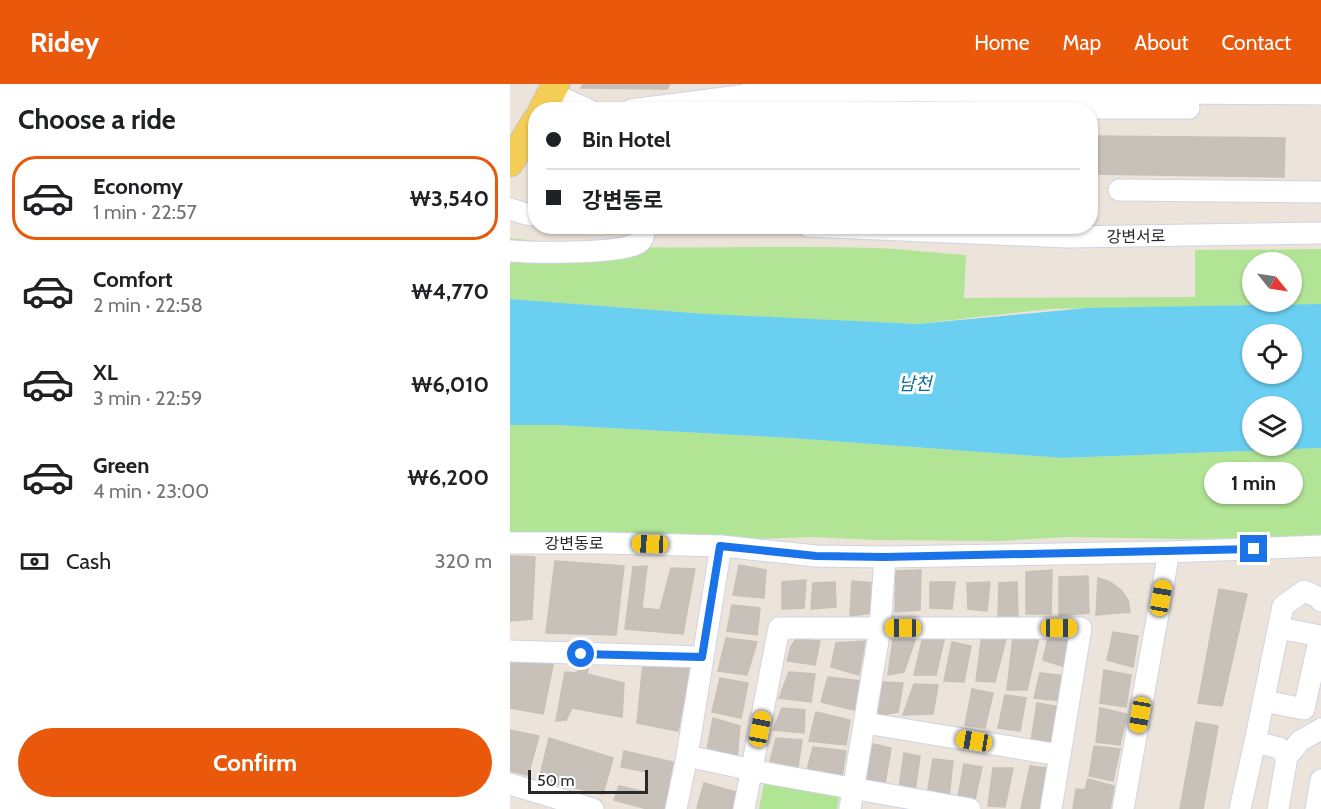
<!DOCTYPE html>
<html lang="en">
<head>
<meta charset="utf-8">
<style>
	body { margin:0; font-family:Cabin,"Noto Sans KR",sans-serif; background:#f6f6f6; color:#202124; height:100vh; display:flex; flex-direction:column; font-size:22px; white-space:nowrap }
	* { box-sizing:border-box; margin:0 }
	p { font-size:20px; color:#757577 }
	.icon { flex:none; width:33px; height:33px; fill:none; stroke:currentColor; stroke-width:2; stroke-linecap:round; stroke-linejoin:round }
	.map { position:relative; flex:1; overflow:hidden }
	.details { display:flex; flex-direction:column; background:#fff; width:510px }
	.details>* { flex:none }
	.guide { position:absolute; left:18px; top:18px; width:570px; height:132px; border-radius:24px; box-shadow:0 2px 4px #0004; display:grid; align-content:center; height:132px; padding:0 18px; background:#fff }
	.needle { width:39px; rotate:120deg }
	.buttons { position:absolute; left:732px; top:168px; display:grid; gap:12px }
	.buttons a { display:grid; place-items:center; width:60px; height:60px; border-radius:50%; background:#fff; box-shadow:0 2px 4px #0004; font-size:30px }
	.scale { position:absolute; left:18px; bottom:15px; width:120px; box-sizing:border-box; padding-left:6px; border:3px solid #292929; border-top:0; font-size:16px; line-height:21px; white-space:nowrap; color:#292929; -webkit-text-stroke:4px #fff; paint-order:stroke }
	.end { position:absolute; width:27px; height:27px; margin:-14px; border:8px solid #1a73e8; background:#fff; box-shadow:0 0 0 3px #fff }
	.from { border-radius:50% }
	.bubble { position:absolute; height:42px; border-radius:21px; background:#fff; box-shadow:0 2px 4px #0004; font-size:20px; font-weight:700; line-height:42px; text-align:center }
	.car { position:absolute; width:18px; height:36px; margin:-18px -9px; border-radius:8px; box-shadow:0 0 4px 2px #0007; background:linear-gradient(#f5c518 24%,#345 0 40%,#f5c518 0 76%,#345 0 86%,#f5c518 0) }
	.guide b { display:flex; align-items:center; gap:21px; height:57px; font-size:22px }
	.guide b+b { border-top:2px solid #e0e0e0 }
	.guide i { width:15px; height:15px; background:#202124 }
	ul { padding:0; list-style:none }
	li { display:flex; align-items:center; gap:18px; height:84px; margin:0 12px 9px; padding:0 6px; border:3px solid transparent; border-radius:24px }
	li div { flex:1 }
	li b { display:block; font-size:22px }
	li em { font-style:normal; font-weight:700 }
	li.selected { border-color:#ea580c }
	li>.icon { width:54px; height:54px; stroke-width:1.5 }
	h2 { padding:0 18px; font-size:27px; line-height:72px }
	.pay { display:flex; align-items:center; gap:15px; height:66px; padding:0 18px; font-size:22px }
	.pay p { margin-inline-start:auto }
	.cta { display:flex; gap:12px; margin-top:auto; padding:12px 18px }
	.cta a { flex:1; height:69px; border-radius:36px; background:#ea580c; color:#fff; font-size:24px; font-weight:700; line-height:69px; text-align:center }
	header { display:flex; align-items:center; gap:36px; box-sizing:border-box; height:84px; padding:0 30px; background:#ea580c; color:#fff }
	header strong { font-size:28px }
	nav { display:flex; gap:33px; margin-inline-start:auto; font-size:21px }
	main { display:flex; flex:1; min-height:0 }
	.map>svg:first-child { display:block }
	.green { fill:#b1e495; fill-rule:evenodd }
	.water { fill:#6acff1; fill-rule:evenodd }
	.building { fill:#c7c1ba; stroke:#c7c0b4; stroke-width:1.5 }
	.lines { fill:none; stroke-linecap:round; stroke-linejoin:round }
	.minor-casing { stroke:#d0d3e3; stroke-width:23 }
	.major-casing { stroke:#c7c7c7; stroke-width:29 }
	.minor { stroke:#fff; stroke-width:21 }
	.major { stroke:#f4cd57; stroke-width:27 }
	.route { stroke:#1a73e8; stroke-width:8 }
	.labels { text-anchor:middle; stroke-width:6; stroke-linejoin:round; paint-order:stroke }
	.street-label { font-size:16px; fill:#292929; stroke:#fff }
	.water-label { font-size:18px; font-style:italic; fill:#0a6c9c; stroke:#fff }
</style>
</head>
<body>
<header>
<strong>Ridey</strong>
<nav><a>Home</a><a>Map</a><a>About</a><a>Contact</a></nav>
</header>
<main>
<section class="details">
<h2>Choose a ride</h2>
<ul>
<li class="selected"><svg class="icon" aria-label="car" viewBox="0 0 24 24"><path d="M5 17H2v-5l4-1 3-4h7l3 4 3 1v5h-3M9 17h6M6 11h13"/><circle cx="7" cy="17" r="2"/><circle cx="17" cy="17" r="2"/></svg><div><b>Economy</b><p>1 min · 22:57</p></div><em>₩3,540</em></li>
<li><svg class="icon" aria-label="car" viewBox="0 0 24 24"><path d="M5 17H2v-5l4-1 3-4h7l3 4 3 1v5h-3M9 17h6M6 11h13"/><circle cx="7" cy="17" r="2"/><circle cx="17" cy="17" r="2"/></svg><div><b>Comfort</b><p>2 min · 22:58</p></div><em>₩4,770</em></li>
<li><svg class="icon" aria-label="car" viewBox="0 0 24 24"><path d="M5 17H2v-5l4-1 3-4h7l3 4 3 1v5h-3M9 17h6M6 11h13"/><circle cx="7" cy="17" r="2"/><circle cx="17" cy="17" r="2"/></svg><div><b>XL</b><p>3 min · 22:59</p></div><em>₩6,010</em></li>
<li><svg class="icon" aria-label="car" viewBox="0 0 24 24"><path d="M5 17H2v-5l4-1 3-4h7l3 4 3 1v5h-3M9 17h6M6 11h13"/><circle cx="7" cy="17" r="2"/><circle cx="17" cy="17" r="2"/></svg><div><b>Green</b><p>4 min · 23:00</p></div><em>₩6,200</em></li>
</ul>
<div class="pay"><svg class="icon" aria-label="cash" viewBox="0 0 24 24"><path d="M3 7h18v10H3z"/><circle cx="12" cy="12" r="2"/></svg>Cash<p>320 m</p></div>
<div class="cta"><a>Confirm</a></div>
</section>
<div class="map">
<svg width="811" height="725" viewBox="0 0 811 725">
	<rect width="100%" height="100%" fill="#ece4da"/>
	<g class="green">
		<path d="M0 154C121 170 243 160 365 164 395 165 426 169 456 171L454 214 685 213V166L811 165V220L540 225 407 240 209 231 0 215ZM742 178H782V218H742Z"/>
		<polygon points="0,341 45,341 281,354 552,374 811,364 811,453 671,455 556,453 490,457 367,456 302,453 215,456 0,451"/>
		<polygon points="256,689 330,708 327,725 249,725"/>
	</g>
	<path class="water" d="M0 215 197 230 407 240 577 224 811 220V364L552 374 281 354 45 341H0ZM742 250H782V290H742ZM742 322H782V362H742Z"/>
	<g class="building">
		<polygon points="73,0 160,0 157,5 71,4"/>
		<polygon points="406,13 438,14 439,26 405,26"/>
		<polygon points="452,14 486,15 486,26 451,26"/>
		<polygon points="498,14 547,19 546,26 499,26"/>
		<polygon points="256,22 305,26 256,26"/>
		<polygon points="580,52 775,54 774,93 580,90"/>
		<polygon points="0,472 25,473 22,535 0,537"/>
		<polygon points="45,477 114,482 106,551 36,549"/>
		<polygon points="229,481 256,486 254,514 223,511"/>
		<polygon points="137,482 132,524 150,526 161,484 185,485 173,550 115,545 123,483"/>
		<polygon points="411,486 410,526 385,528 386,487"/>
		<polygon points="542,486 541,530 516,530 516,488"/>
		<polygon points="578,492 579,529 549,532 549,493"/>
		<polygon points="588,494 600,498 611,506 618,516 620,528 586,531"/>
		<polygon points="296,496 294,524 272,525 272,498"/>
		<polygon points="342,497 364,499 363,529 340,532"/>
		<polygon points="325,498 326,523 301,525 303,499"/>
		<polygon points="420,498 445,498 442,525 420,524"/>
		<polygon points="480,498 477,527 458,525 457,499"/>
		<polygon points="507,498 508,533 488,534 489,499"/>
		<polygon points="709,505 737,510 712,622 688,619"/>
		<polygon points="222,521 250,524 247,551 217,547"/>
		<polygon points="603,548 628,552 623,583 597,576"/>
		<polygon points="384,549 406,553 394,588 378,591"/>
		<polygon points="414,549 435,552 426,591 404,591"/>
		<polygon points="472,550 497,551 485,598 466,597"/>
		<polygon points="503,552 529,554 517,606 497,606"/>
		<polygon points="216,554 247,558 237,591 208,587"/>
		<polygon points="538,554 561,557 555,583 533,576"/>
		<polygon points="286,555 310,557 305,581 277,577 281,562"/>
		<polygon points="355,557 349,591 321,583 326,559"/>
		<polygon points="442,558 461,562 454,598 434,597"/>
		<polygon points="0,576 44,577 33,630 0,624"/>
		<polygon points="133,579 180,585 168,647 127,639"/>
		<polygon points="79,580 77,590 114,599 112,633 62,624 56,636 46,637 55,588 67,589 70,581"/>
		<polygon points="594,586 621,591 616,623 590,619"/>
		<polygon points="279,588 305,590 301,618 269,614"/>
		<polygon points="530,589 556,592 553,617 524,614"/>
		<polygon points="318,593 351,597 344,626 311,618"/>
		<polygon points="210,594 238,599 231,634 202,628"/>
		<polygon points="372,598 393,599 388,628 365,632"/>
		<polygon points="404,600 428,601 423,630 393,631"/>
		<polygon points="462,605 483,609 475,644 455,641"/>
		<polygon points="495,611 516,614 510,647 488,644"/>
		<polygon points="527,619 551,623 547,661 521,657"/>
		<polygon points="272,624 295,626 294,649 263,646"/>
		<polygon points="590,624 617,630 610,661 586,658"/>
		<polygon points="306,628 340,636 336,661 299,657"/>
		<polygon points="203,634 230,642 227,674 197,666"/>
		<polygon points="686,638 708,642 693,725 670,725"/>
		<polygon points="0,646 29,652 18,691 0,687"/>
		<polygon points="39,654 103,674 93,710 29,696"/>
		<polygon points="266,654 292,656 288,683 260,677"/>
		<polygon points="363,660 381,664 375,700 355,699"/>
		<polygon points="584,662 610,665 603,697 579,692"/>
		<polygon points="303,663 336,667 332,692 296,690"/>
		<polygon points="114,667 163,678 154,725 137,725 104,716 109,702 135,708 138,688 111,683"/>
		<polygon points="394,669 410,672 405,707 389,704"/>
		<polygon points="423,675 443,677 439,713 417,711"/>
		<polygon points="454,680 472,683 465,716 448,713"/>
		<polygon points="520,682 537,684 533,725 511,725"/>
		<polygon points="483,684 503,684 495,723 478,722"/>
		<polygon points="578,695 604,702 600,725 563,725 566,705 575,706"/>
		<polygon points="194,699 229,709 225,725 187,724"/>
	</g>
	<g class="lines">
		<g class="minor-casing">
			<g id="minor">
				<polyline points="243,0 260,8 408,7 811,10"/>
				<polyline points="41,9 79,26"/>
				<polyline points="573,24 679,24"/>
				<polyline points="121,26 260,8"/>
				<polyline points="609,106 811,108"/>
				<polyline points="0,125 16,130 26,131"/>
				<polyline points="297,142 557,153 811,149"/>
				<path d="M0 167C23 169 111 170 128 159 134 156 134 149 135 142"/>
				<polyline points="0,459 92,459 211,462 306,472 375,473 659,468 811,462"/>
				<polyline points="0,567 192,573"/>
				<polyline points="754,617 794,625 810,552 769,544"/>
				<polyline points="355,639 550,671"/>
				<polyline points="177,672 256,689 460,725"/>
				<polyline points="777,673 769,664 745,658 773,522 794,507 810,514 811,517"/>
				<polyline points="0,700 83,725"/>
				<polyline points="166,725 177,672 211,462"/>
				<polyline points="234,725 269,544 571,544 541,725"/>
				<polyline points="340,725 370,544 375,473"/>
				<polyline points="613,725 659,468"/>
				<polyline points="730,725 745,658"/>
				<polyline points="768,725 777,673 790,657 811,645"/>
				<polyline points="806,725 811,696"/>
			</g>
		</g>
		<g class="major-casing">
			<g id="major">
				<polyline points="32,26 46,0"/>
				<polyline points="0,79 26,36"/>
			</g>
		</g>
		<use href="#minor" class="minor"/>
		<use href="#major" class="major"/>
	</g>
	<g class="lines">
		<polyline class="route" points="71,570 192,573 210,462 306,472 375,473 744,465"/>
	</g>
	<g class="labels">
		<g class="street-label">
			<text transform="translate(626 152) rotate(-1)" y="6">강변서로</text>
			<text x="64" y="465">강변동로</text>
		</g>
		<g class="water-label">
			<text x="405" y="306">남천</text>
		</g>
	</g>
</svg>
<div class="buttons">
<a><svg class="needle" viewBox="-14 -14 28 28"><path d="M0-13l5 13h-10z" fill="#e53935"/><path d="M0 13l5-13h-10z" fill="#757577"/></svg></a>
<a><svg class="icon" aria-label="locate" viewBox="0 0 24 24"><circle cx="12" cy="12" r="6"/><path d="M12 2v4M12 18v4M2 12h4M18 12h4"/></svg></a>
<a><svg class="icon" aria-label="layers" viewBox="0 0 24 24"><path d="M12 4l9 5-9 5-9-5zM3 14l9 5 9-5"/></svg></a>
</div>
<div class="scale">50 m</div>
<i class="end from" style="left:71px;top:570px"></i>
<i class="end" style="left:744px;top:465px"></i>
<div class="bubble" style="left:694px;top:378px;width:99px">1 min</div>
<i class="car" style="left:140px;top:460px;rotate:272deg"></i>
<i class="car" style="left:651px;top:514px;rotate:10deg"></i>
<i class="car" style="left:393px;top:544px;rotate:270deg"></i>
<i class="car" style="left:549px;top:544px;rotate:90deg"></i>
<i class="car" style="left:630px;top:631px;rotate:190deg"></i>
<i class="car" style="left:250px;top:645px;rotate:11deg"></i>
<i class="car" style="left:464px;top:657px;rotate:279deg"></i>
<div class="guide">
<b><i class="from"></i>Bin Hotel</b>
<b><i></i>강변동로</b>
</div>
</div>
</main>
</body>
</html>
